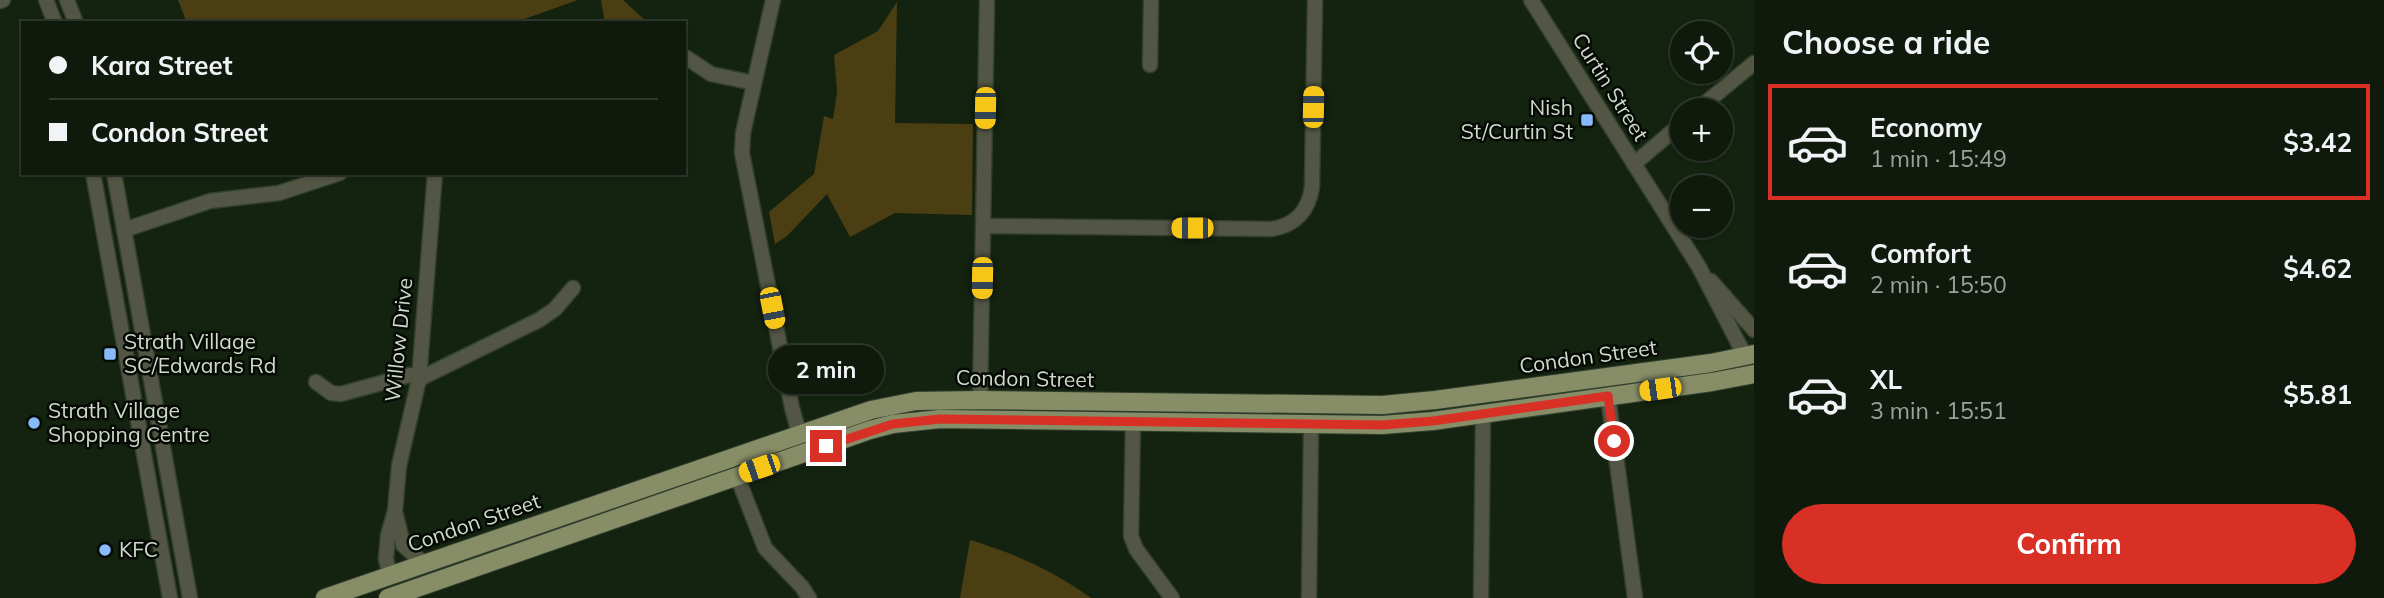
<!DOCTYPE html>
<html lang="en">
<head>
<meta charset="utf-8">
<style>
	body { margin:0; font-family:Mulish,sans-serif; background:#1d271a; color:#f1f3f6; height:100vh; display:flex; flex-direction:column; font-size:26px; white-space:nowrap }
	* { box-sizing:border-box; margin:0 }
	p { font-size:23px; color:#9ba19d }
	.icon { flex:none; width:38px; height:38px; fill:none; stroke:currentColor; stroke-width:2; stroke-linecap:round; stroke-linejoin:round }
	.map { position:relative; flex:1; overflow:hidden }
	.side { display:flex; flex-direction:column; background:#0f1a0c; width:630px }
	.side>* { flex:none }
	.hud { position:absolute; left:21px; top:21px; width:665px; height:154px; border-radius:0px; box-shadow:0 2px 5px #0004,0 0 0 2px #2f382d; display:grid; align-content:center; height:154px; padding:0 28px; background:#0f1a0c }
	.tools { position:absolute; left:1670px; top:21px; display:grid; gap:14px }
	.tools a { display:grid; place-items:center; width:63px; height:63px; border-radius:50%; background:#0f1a0c; box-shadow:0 2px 5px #0004,0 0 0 2px #2f382d; font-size:35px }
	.end { position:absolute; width:32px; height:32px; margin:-16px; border:9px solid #d93025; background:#fff; box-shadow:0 0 0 4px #fff }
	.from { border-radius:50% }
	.bubble { position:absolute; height:49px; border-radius:24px; background:#0f1a0c; box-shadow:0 2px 5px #0004,0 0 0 2px #2f382d; font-size:23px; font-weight:700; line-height:49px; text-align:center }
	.car { position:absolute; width:21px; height:42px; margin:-21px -10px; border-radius:9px; box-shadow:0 0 5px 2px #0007; background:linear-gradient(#f5c518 24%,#345 0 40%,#f5c518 0 76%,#345 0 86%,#f5c518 0) }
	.hud b { display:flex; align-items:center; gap:24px; height:66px; font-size:26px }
	.hud b+b { border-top:2px solid #2f382d }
	.hud i { width:18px; height:18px; background:#f1f3f6 }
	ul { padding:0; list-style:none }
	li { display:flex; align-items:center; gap:21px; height:116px; margin:0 14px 10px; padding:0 14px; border:4px solid transparent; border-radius:0px }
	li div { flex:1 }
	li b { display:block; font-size:26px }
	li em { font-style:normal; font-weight:700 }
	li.current { border-color:#d93025 }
	li>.icon { width:63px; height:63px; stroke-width:1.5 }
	h2 { padding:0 28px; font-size:32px; line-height:84px }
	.action { display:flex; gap:14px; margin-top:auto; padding:14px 28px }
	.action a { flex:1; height:80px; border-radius:42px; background:#d93025; color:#fff; font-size:28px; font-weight:700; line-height:80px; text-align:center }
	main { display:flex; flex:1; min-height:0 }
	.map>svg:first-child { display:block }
	.green { fill:#4b3e13 }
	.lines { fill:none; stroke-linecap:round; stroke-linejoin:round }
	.minor-casing { stroke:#32402e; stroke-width:17 }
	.major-casing { stroke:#32402e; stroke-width:20 }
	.minor { stroke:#535644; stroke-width:14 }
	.major { stroke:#878e67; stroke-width:18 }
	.route { stroke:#d93025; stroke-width:9 }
	.poi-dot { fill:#87bbfb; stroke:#050a04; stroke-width:2.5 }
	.labels { text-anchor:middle; stroke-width:5; stroke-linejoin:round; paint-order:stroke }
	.street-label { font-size:21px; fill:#cfd9cc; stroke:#050a04 }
	.poi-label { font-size:21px; fill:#cfd9cc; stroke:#050a04; text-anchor:start }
</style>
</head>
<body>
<main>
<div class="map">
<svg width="1754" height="598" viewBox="0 0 1754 598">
	<rect width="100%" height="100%" fill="#142310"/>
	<g class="green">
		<polygon points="178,0 578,0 513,23 187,23"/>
		<polygon points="601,0 623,0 648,23 605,23"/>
		<polygon points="897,2 895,123 973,124 972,215 895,213 850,237 827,194 787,236 775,244 769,212 814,174 824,116 833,119 837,92 834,55 878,31"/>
		<path d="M970 540C1014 553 1054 571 1091 598H960Z"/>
	</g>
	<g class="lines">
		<g class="minor-casing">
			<g id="minor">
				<polyline points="46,0 55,23"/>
				<polyline points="67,0 76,23"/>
				<polyline points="773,0 743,133 742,153 792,408 799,433"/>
				<polyline points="1531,0 1699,267 1745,356"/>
				<polyline points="0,1 3,0"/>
				<polyline points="687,58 711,74 754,83"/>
				<polyline points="1150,65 1151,0"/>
				<polyline points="1697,110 1754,63"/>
				<polyline points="1634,164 1682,123"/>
				<polyline points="93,173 170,598"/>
				<polyline points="114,173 190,598"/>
				<path d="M983 226 1271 229C1295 226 1309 210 1312 187L1315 0"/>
				<polyline points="124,230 210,201 279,193 340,173"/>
				<polyline points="1711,281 1754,330"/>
				<polyline points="419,379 539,320 555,309 573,288"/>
				<polyline points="316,382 331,393 341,394 410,375 419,375"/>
				<polyline points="1608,396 1635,598"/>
				<polyline points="980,400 987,0"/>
				<polyline points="1133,421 1131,536 1136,549 1172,598"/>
				<polyline points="737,476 765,548 802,587 809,598"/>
				<polyline points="396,515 403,545 424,564"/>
				<polyline points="393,575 389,571 386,559 388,535 395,511 399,466 419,379 435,173"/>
				<polyline points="1309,598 1311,425"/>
				<polyline points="1481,598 1483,414"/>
			</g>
		</g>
		<g class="major-casing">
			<g id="major">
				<polyline points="325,598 871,410 916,401 980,400 1382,405 1435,400 1711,363 1754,354"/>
				<polyline points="388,598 870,430 893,424 940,419 1382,425 1433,421 1712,382 1754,374"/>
			</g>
		</g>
		<use href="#minor" class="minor"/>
		<use href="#major" class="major"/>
	</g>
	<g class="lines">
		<polyline class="route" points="826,446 893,424 940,419 1382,425 1433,421 1608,396 1614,441"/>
	</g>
	<g class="poi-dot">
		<rect x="1580" y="113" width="14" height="14" rx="3.5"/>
		<rect x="103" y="347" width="14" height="14" rx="3.5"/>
		<circle cx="34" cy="423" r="7"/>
		<circle cx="105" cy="550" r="7"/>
	</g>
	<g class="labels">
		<g class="street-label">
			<text transform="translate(1610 87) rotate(58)" y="7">Curtin Street</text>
			<text transform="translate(399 340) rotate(-84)" y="7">Willow Drive</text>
			<text transform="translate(1588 357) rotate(-8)" y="7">Condon Street</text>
			<text transform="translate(1025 379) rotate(1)" y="7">Condon Street</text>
			<text transform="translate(474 523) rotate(-19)" y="7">Condon Street</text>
		</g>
		<g class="poi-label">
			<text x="1573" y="115" text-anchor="end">Nish<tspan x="1573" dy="24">St/Curtin St</tspan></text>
			<text x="124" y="349">Strath Village<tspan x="124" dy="24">SC/Edwards Rd</tspan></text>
			<text x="48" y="418">Strath Village<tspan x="48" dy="24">Shopping Centre</tspan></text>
			<text x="119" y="557">KFC</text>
		</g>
	</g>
</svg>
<div class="tools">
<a><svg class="icon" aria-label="locate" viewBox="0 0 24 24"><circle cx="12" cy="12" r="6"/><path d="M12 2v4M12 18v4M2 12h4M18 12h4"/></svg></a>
<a>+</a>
<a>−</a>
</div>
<i class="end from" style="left:1614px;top:441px"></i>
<i class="end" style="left:826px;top:446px"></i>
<div class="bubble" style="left:768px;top:345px;width:116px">2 min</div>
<i class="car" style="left:1313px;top:107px;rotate:1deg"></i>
<i class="car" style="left:985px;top:108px;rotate:181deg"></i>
<i class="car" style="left:1192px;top:228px;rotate:270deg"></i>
<i class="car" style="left:982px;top:278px;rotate:181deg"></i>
<i class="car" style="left:772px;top:308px;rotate:169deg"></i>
<i class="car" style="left:1660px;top:389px;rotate:262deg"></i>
<i class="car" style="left:759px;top:468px;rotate:251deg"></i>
<div class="hud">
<b><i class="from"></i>Kara Street</b>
<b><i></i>Condon Street</b>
</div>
</div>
<section class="side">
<h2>Choose a ride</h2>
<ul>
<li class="current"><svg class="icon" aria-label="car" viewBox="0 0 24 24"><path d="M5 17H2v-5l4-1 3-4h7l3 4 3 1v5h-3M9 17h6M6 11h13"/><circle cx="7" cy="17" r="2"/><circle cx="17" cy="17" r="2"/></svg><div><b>Economy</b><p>1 min · 15:49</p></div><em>$3.42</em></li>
<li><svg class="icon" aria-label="car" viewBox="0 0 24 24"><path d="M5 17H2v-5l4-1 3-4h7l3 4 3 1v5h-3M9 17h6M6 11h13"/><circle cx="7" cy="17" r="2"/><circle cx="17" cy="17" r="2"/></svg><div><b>Comfort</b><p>2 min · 15:50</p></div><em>$4.62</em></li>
<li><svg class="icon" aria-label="car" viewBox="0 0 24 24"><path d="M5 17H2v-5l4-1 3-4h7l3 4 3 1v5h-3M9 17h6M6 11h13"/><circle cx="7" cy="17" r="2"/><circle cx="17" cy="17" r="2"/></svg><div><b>XL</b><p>3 min · 15:51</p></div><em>$5.81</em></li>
</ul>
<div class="action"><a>Confirm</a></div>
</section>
</main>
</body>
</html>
